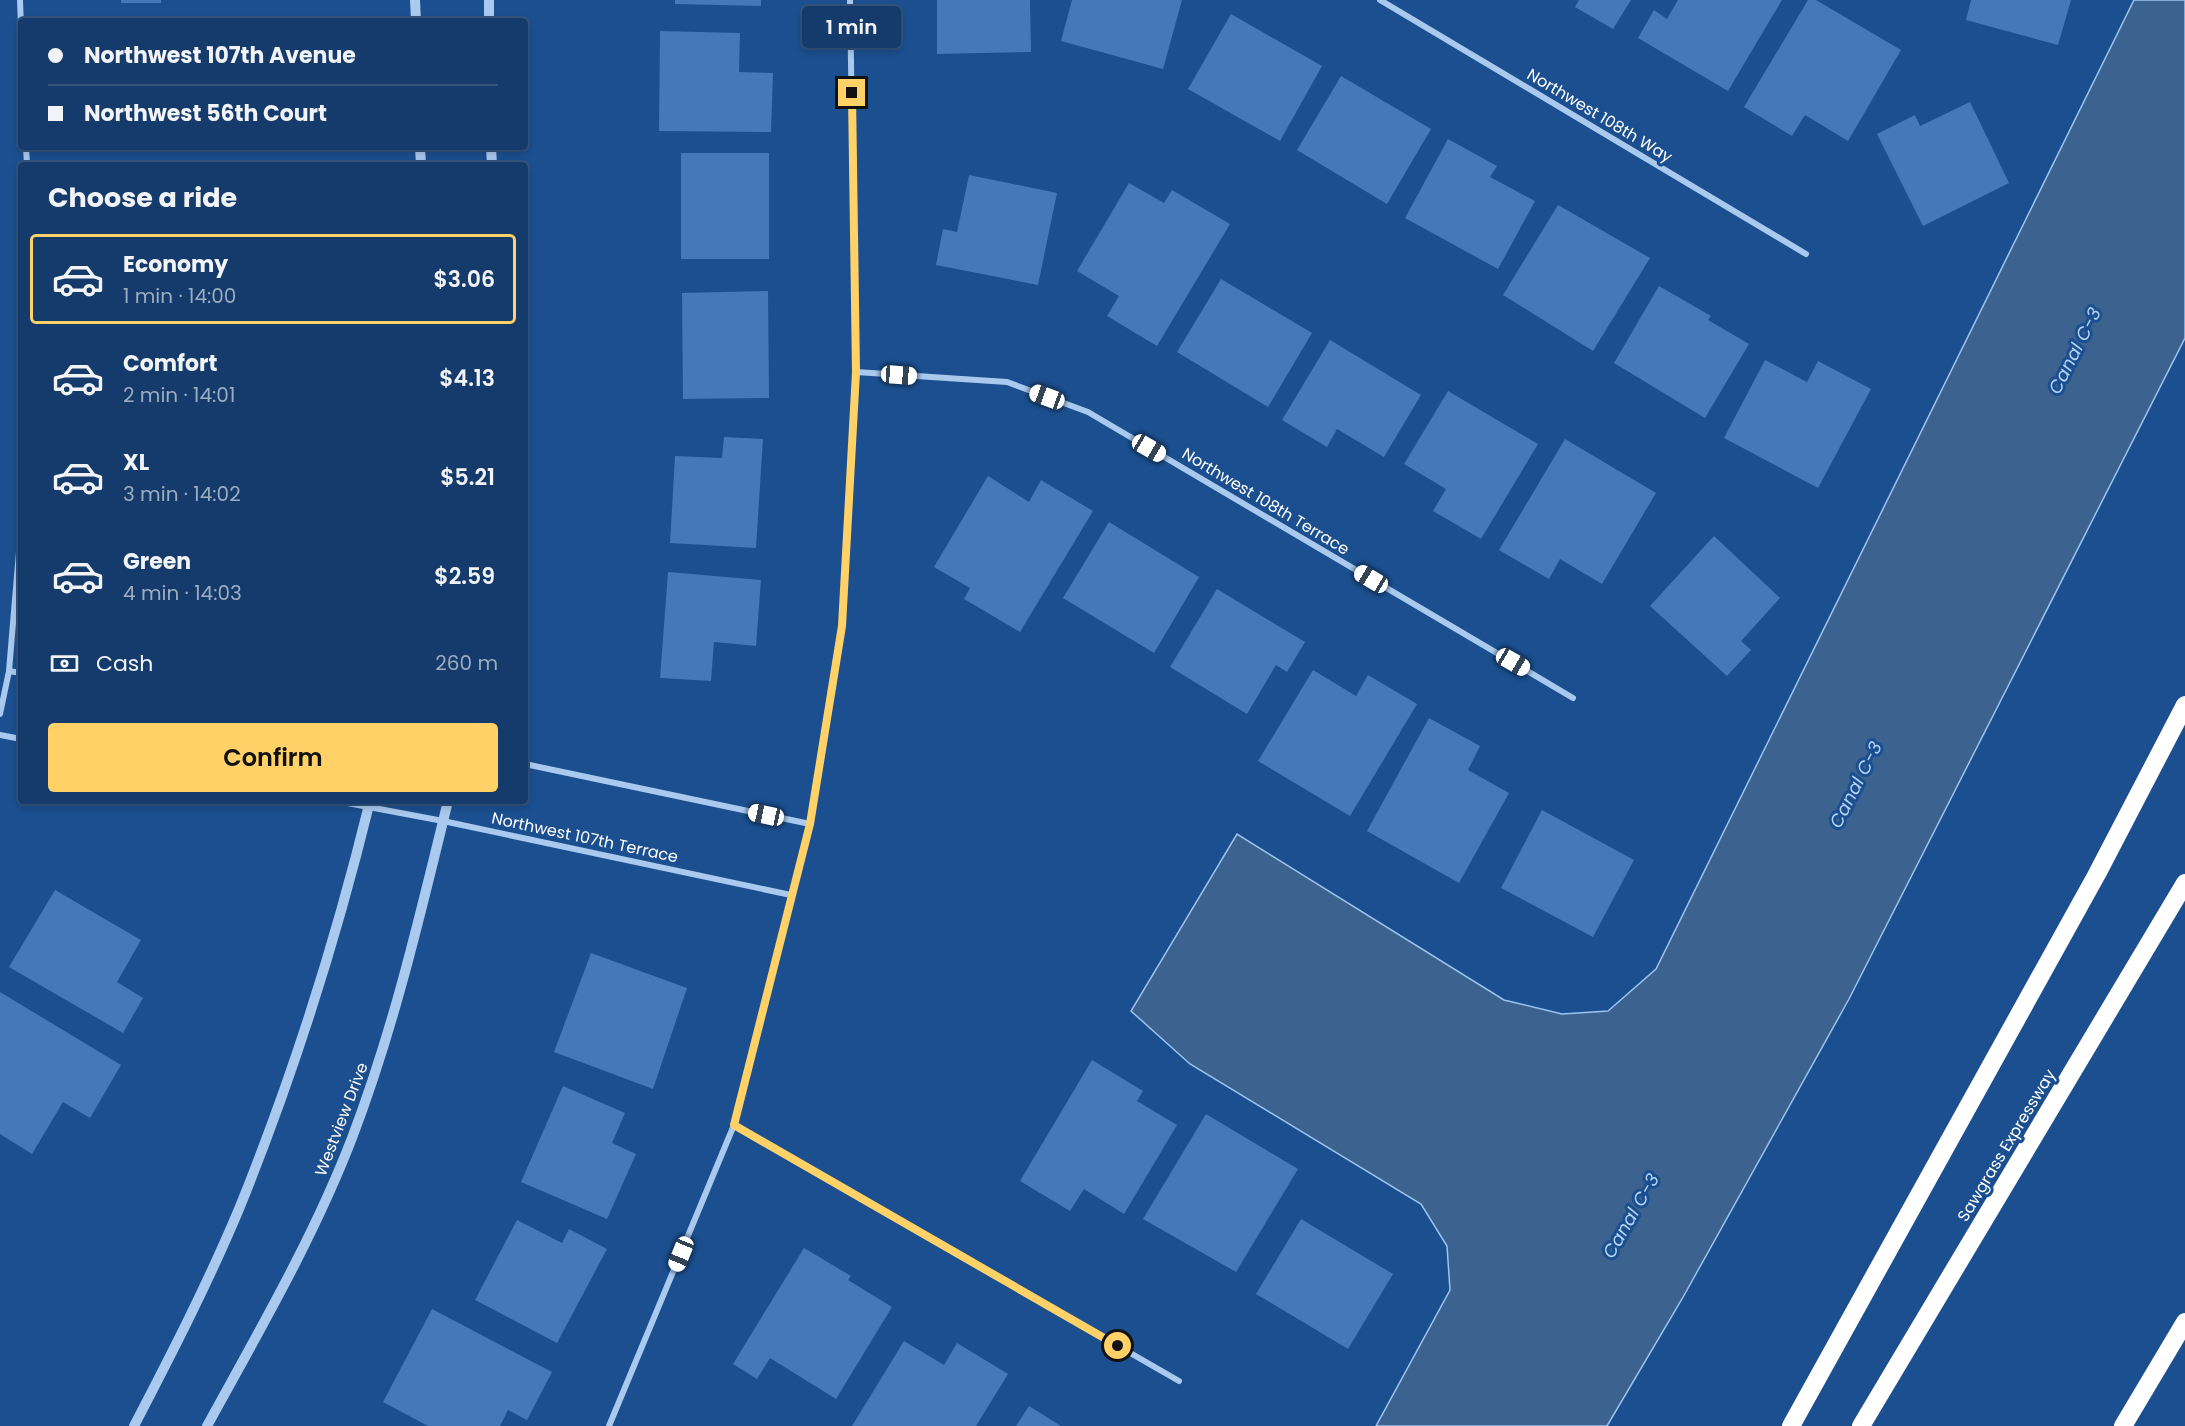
<!DOCTYPE html>
<html lang="en">
<head>
<meta charset="utf-8">
<style>
	body { margin:0; font-family:Poppins,sans-serif; background:#214673; color:#f1f3f6; height:100vh; display:flex; flex-direction:column; font-size:22px; white-space:nowrap }
	* { box-sizing:border-box; margin:0 }
	p { font-size:20px; color:#9dadc1 }
	.icon { flex:none; width:33px; height:33px; fill:none; stroke:currentColor; stroke-width:2; stroke-linecap:round; stroke-linejoin:round }
	.map { position:relative; flex:1; overflow:hidden }
	.panel { position:absolute; left:18px; top:162px; width:510px; height:642px; display:flex; flex-direction:column; background:#143b6b; border-radius:6px; box-shadow:0 3px 9px #0003,0 0 0 2px #33557e }
	.panel>* { flex:none }
	.top-card { position:absolute; left:18px; top:18px; width:510px; height:132px; border-radius:6px; box-shadow:0 3px 9px #0003,0 0 0 2px #33557e; display:grid; align-content:center; height:132px; padding:0 30px; background:#143b6b }
	.end { position:absolute; width:27px; height:27px; margin:-14px; border:8px solid #ffd166; background:#111; box-shadow:0 0 0 3px #111 }
	.from { border-radius:50% }
	.bubble { position:absolute; height:42px; border-radius:6px; background:#143b6b; box-shadow:0 3px 9px #0003,0 0 0 2px #33557e; font-size:20px; font-weight:600; line-height:42px; text-align:center }
	.car { position:absolute; width:18px; height:36px; margin:-18px -9px; border-radius:8px; box-shadow:0 0 4px 2px #0007; background:linear-gradient(#fff 24%,#345 0 40%,#fff 0 76%,#345 0 86%,#fff 0) }
	.top-card b { display:flex; align-items:center; gap:21px; height:57px; font-size:22px }
	.top-card b+b { border-top:2px solid #33557e }
	.top-card i { width:15px; height:15px; background:#f1f3f6 }
	ul { padding:0; list-style:none }
	li { display:flex; align-items:center; gap:18px; height:90px; margin:0 12px 9px; padding:0 18px; border:3px solid transparent; border-radius:6px }
	li div { flex:1 }
	li b { display:block; font-size:22px }
	li em { font-style:normal; font-weight:600 }
	li.active { border-color:#ffd166 }
	li>.icon { width:54px; height:54px; stroke-width:1.5 }
	h2 { padding:0 30px; font-size:27px; line-height:72px }
	.pay { display:flex; align-items:center; gap:15px; height:66px; padding:0 30px; font-size:22px }
	.pay p { margin-inline-start:auto }
	.action { display:flex; gap:12px; margin-top:auto; padding:12px 30px }
	.action a { flex:1; height:69px; border-radius:6px; background:#ffd166; color:#111; font-size:24px; font-weight:600; line-height:69px; text-align:center }
	.map>svg:first-child { display:block }
	.water { fill:#3c6290; stroke:#9cc4f0; stroke-width:1.5 }
	.building { fill:#4478b7 }
	.lines { fill:none; stroke-linecap:round; stroke-linejoin:round }
	.minor { stroke:#a9c9ee; stroke-width:6 }
	.tertiary { stroke:#a9c9ee; stroke-width:10 }
	.motorway { stroke:#fff; stroke-width:18 }
	.route { stroke:#ffd166; stroke-width:8 }
	.labels { text-anchor:middle; stroke-width:6; stroke-linejoin:round; paint-order:stroke }
	.street-label { font-size:16px; fill:#fff; stroke:#1b4f8f }
	.water-label { font-size:18px; font-style:italic; fill:#b5d3f5; stroke:#1b4f8f }
</style>
</head>
<body>
<div class="map">
<svg width="2185" height="1426" viewBox="0 0 2185 1426">
	<rect width="100%" height="100%" fill="#1b4f8f"/>
	<polygon class="water" points="2134,0 2185,0 2185,338 1849,999 1682,1299 1607,1426 1376,1426 1450,1290 1447,1246 1421,1204 1190,1064 1131,1011 1237,834 1504,1000 1562,1014 1608,1011 1656,969"/>
	<g class="building">
		<rect x="121" y="0" width="40" height="3"/>
		<polygon points="675,0 761,0 761,6 675,4"/>
		<polygon points="937,0 1030,0 1031,52 937,54"/>
		<polygon points="1072,0 1182,0 1163,69 1061,41"/>
		<polygon points="1579,0 1631,0 1613,29 1575,7"/>
		<polygon points="1678,0 1782,0 1728,91 1638,38 1654,10 1667,19"/>
		<polygon points="1808,0 1816,0 1901,50 1848,141 1805,115 1792,136 1744,107"/>
		<polygon points="1971,0 2071,0 2058,45 1966,20"/>
		<polygon points="1231,14 1322,66 1280,141 1188,89"/>
		<polygon points="660,31 740,33 739,72 773,73 771,132 659,131"/>
		<polygon points="1341,76 1431,129 1387,204 1297,150"/>
		<polygon points="1970,102 2009,183 1923,226 1877,134 1915,115 1920,126"/>
		<polygon points="1448,139 1497,166 1490,177 1535,201 1498,269 1405,218"/>
		<rect x="681" y="153" width="88" height="106"/>
		<polygon points="969,175 1057,193 1038,285 936,265 943,229 957,232"/>
		<polygon points="1129,183 1164,203 1172,190 1230,224 1157,346 1107,316 1119,296 1077,271"/>
		<polygon points="1558,205 1650,258 1593,351 1503,295"/>
		<polygon points="1221,279 1312,333 1268,407 1177,352"/>
		<polygon points="1659,286 1711,316 1708,320 1749,344 1705,418 1614,363"/>
		<polygon points="768,291 769,398 683,399 682,293"/>
		<polygon points="1330,340 1421,395 1384,457 1337,429 1327,447 1282,420"/>
		<polygon points="1765,360 1807,382 1818,361 1871,389 1818,488 1724,438"/>
		<polygon points="1448,391 1538,444 1481,539 1433,511 1446,489 1404,464"/>
		<polygon points="724,437 763,439 756,548 670,543 675,456 722,458"/>
		<polygon points="1565,439 1656,493 1602,584 1560,559 1549,579 1499,550"/>
		<polygon points="988,476 1029,502 1041,480 1093,511 1020,632 964,599 970,588 934,567"/>
		<polygon points="1109,522 1199,577 1154,653 1063,598"/>
		<polygon points="1714,536 1780,598 1741,641 1751,650 1727,676 1650,606"/>
		<polygon points="668,572 761,580 756,646 714,642 711,681 660,678"/>
		<polygon points="1217,589 1305,642 1287,672 1276,665 1247,714 1170,667"/>
		<polygon points="1313,670 1356,696 1368,675 1417,704 1350,816 1258,761"/>
		<polygon points="1429,718 1480,746 1468,770 1509,793 1459,883 1367,831"/>
		<polygon points="1542,810 1634,860 1593,937 1501,888"/>
		<polygon points="55,890 141,940 117,982 143,998 123,1033 9,967"/>
		<polygon points="591,953 687,988 653,1089 554,1052"/>
		<polygon points="0,992 121,1065 90,1118 63,1102 32,1154 0,1134"/>
		<polygon points="1092,1060 1143,1091 1137,1101 1177,1125 1124,1214 1084,1189 1070,1211 1020,1181"/>
		<polygon points="563,1086 625,1113 612,1143 636,1154 607,1219 521,1182"/>
		<polygon points="1206,1114 1298,1169 1236,1272 1143,1219"/>
		<polygon points="1301,1219 1393,1274 1348,1349 1256,1294"/>
		<polygon points="517,1220 562,1243 569,1229 607,1249 557,1343 475,1300"/>
		<polygon points="804,1248 851,1276 848,1280 892,1307 836,1399 770,1358 757,1379 733,1364"/>
		<polygon points="432,1309 552,1372 527,1420 508,1410 500,1426 428,1426 383,1402"/>
		<polygon points="904,1341 944,1365 957,1343 1008,1374 976,1426 852,1426"/>
		<polygon points="1029,1406 1061,1426 1016,1426"/>
	</g>
	<g class="lines">
		<g class="minor">
			<polyline points="20,0 21,27"/>
			<polyline points="1380,0 1806,254"/>
			<polyline points="26,147 27,165"/>
			<polyline points="856,372 1007,382 1088,412 1573,698"/>
			<polyline points="9,671 21,673"/>
			<polyline points="0,714 9,671 21,528"/>
			<polyline points="0,735 21,739"/>
			<polyline points="525,764 810,824"/>
			<polyline points="337,801 443,821 791,895"/>
			<polyline points="734,1125 1179,1381"/>
			<polyline points="609,1426 734,1125 810,824 842,626 856,372 850,0"/>
		</g>
		<g class="tertiary">
			<polyline points="415,0 416,21"/>
			<polyline points="489,0 489,21"/>
			<polyline points="420,147 421,165"/>
			<polyline points="491,147 492,165"/>
			<path d="M134 1426C171 1355 208 1283 239 1209 293 1076 336 940 370 801"/>
			<path d="M207 1426C259 1331 313 1239 352 1138 394 1028 420 915 448 801"/>
		</g>
		<g class="motorway">
			<polyline points="1791,1426 2097,874 2185,705"/>
			<polyline points="1861,1426 2185,883"/>
			<polyline points="2123,1426 2185,1322"/>
		</g>
	</g>
	<g class="lines">
		<polyline class="route" points="852,93 856,372 842,626 810,824 734,1125 1118,1346"/>
	</g>
	<g class="labels">
		<g class="street-label">
			<text transform="translate(1600 115) rotate(31)" y="6">Northwest 108th Way</text>
			<text transform="translate(1266 501) rotate(31)" y="6">Northwest 108th Terrace</text>
			<text transform="translate(585 837) rotate(12)" y="6">Northwest 107th Terrace</text>
			<text transform="translate(341 1119) rotate(-69)" y="6">Westview Drive</text>
			<text transform="translate(2006 1145) rotate(-59)" y="6">Sawgrass Expressway</text>
		</g>
		<g class="water-label">
			<text transform="translate(2075 351) rotate(-63)" y="6">Canal C-3</text>
			<text transform="translate(1856 785) rotate(-63)" y="6">Canal C-3</text>
			<text transform="translate(1631 1216) rotate(-60)" y="6">Canal C-3</text>
		</g>
	</g>
</svg>
<i class="end from" style="left:1118px;top:1346px"></i>
<i class="end" style="left:852px;top:93px"></i>
<div class="bubble" style="left:802px;top:6px;width:99px">1 min</div>
<i class="car" style="left:899px;top:375px;rotate:94deg"></i>
<i class="car" style="left:1047px;top:397px;rotate:290deg"></i>
<i class="car" style="left:1149px;top:448px;rotate:120deg"></i>
<i class="car" style="left:1371px;top:579px;rotate:301deg"></i>
<i class="car" style="left:1513px;top:662px;rotate:120deg"></i>
<i class="car" style="left:766px;top:815px;rotate:282deg"></i>
<i class="car" style="left:681px;top:1254px;rotate:202deg"></i>
<div class="top-card">
<b><i class="from"></i>Northwest 107th Avenue</b>
<b><i></i>Northwest 56th Court</b>
</div>
<section class="panel">
<h2>Choose a ride</h2>
<ul>
<li class="active"><svg class="icon" aria-label="car" viewBox="0 0 24 24"><path d="M5 17H2v-5l4-1 3-4h7l3 4 3 1v5h-3M9 17h6M6 11h13"/><circle cx="7" cy="17" r="2"/><circle cx="17" cy="17" r="2"/></svg><div><b>Economy</b><p>1 min · 14:00</p></div><em>$3.06</em></li>
<li><svg class="icon" aria-label="car" viewBox="0 0 24 24"><path d="M5 17H2v-5l4-1 3-4h7l3 4 3 1v5h-3M9 17h6M6 11h13"/><circle cx="7" cy="17" r="2"/><circle cx="17" cy="17" r="2"/></svg><div><b>Comfort</b><p>2 min · 14:01</p></div><em>$4.13</em></li>
<li><svg class="icon" aria-label="car" viewBox="0 0 24 24"><path d="M5 17H2v-5l4-1 3-4h7l3 4 3 1v5h-3M9 17h6M6 11h13"/><circle cx="7" cy="17" r="2"/><circle cx="17" cy="17" r="2"/></svg><div><b>XL</b><p>3 min · 14:02</p></div><em>$5.21</em></li>
<li><svg class="icon" aria-label="car" viewBox="0 0 24 24"><path d="M5 17H2v-5l4-1 3-4h7l3 4 3 1v5h-3M9 17h6M6 11h13"/><circle cx="7" cy="17" r="2"/><circle cx="17" cy="17" r="2"/></svg><div><b>Green</b><p>4 min · 14:03</p></div><em>$2.59</em></li>
</ul>
<div class="pay"><svg class="icon" aria-label="cash" viewBox="0 0 24 24"><path d="M3 7h18v10H3z"/><circle cx="12" cy="12" r="2"/></svg>Cash<p>260 m</p></div>
<div class="action"><a>Confirm</a></div>
</section>
</div>
</body>
</html>
